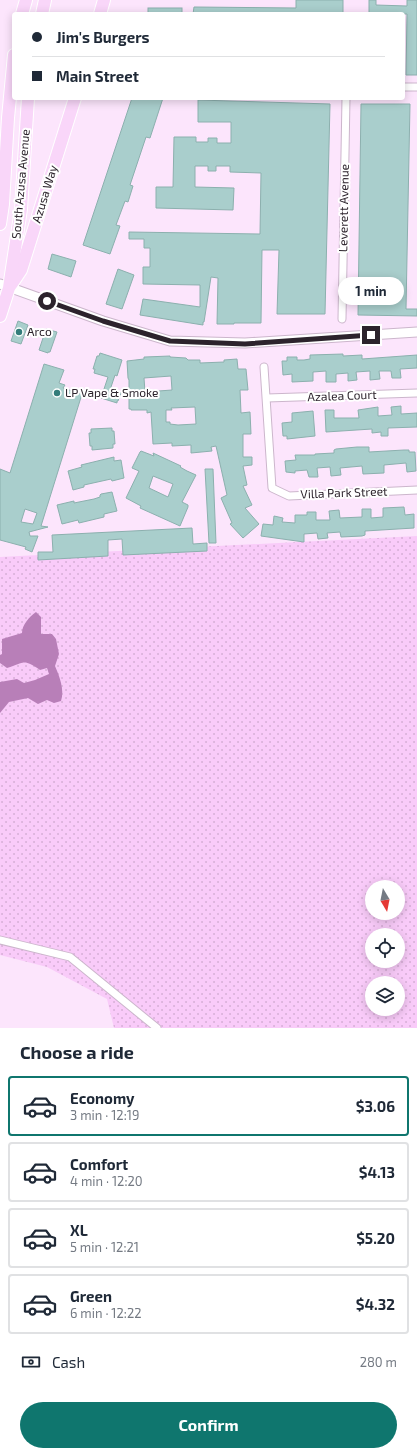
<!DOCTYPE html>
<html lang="en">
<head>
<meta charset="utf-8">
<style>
	body { margin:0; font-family:"Exo 2",sans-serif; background:#f2f2f3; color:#1f2937; height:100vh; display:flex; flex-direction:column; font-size:15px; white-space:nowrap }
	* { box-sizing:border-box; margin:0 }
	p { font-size:13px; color:#747a83 }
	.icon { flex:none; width:22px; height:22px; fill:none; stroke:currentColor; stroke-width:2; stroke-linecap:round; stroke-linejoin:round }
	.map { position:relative; height:1028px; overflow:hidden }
	.sheet { display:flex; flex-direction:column; background:#fff; flex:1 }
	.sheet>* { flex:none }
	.hud { position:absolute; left:12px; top:12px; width:393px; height:88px; border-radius:4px; box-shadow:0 2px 10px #0003; display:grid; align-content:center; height:88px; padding:0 20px; background:#fff }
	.needle { width:26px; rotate:170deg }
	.controls { position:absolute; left:365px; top:880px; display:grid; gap:8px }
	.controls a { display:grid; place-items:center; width:40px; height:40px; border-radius:50%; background:#fff; box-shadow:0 2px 10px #0003; font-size:20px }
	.end { position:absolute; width:18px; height:18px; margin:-9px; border:5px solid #2c232c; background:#fff; box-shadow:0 0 0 2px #fff }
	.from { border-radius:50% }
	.bubble { position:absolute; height:28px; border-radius:14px; background:#fff; box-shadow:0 2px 10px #0003; font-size:13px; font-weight:700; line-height:28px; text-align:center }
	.hud b { display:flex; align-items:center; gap:14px; height:38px; font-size:15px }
	.hud b+b { border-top:1px solid #e0e1e3 }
	.hud i { width:10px; height:10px; background:#1f2937 }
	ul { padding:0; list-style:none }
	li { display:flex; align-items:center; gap:12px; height:60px; margin:0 8px 6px; padding:0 12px; border:2px solid #e0e1e3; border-radius:4px }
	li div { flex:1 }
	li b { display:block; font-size:15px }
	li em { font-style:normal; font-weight:700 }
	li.current { border-color:#0f766e }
	li>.icon { width:36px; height:36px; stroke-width:1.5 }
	h2 { padding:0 20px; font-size:18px; line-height:48px }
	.pay { display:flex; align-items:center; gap:10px; height:44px; padding:0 20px; font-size:15px }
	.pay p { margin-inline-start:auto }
	.cta { display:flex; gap:8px; margin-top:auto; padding:8px 20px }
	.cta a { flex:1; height:46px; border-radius:24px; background:#0f766e; color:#fff; font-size:16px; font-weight:700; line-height:46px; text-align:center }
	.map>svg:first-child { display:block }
	.green { fill:url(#green-dots); fill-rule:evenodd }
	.water { fill:#b87fb8 }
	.building { fill:#a9cecc; stroke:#8cb0ae; fill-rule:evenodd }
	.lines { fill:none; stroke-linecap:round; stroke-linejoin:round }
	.minor-casing { stroke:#ccb6cc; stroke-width:9 }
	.tertiary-casing { stroke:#ccb6cc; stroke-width:11 }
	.primary-casing { stroke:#fff; stroke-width:14 }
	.minor { stroke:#fff; stroke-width:7 }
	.tertiary { stroke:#fff; stroke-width:9 }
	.primary { stroke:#f9d6f9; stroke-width:12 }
	.route { stroke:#2c232c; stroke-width:5 }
	.poi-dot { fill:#337c7a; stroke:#fff; stroke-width:1.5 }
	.labels { text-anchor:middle; stroke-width:4; stroke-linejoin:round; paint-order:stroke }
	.street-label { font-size:12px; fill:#2c232c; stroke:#fff }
	.poi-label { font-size:12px; fill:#2c232c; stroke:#fff; text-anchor:start }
</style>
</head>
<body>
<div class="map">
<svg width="417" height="1028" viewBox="0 0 417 1028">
	<defs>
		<pattern id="green-dots" width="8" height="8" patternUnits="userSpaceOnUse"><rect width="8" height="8" fill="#f9cbf9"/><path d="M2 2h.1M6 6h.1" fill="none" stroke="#d6aed6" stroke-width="1.8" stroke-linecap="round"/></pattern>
	</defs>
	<rect width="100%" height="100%" fill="#fce5fc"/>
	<path class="green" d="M417 536V1028H114L107 999 47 967 0 955V557ZM372 887H398V913H372ZM372 935H398V961H372ZM372 983H398V1009H372Z"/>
	<path class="water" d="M36 612 41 617V634H52L56 639 59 654 55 666C59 675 65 690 61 701L54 703 47 700 38 704 28 698 9 702 0 713V682L17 679 24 683 35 680 49 674 47 668 40 670C23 658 24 663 7 668L0 663V655L2 654V639L22 633C22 625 29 617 36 612Z"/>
	<g class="building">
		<polygon points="296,0 343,0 343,13 193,14 194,7 296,8"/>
		<polygon points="369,0 376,0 376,5 407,6 407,0 417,0 417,75 406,75 407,14 369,14"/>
		<rect x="148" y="8" width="34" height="6"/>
		<polygon points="132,98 163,98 150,138 146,137 130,185 133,186 128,202 125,201 116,225 120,226 110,254 83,245"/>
		<polygon points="198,100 330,104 325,314 277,314 279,250 262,250 261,323 234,323 234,324 217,324 218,278 211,277 204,322 203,322 203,325 140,315 143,299 200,307 200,285 143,284 143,267 150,267 150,248 144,248 144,239 129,239 129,232 260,234 261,173 230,172 230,166 216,166 216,171 208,171 208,166 195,166 195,187 234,188 233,210 156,208 156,187 173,187 174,137 196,137 196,142 208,142 208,138 217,138 217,143 231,143 231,122 198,122"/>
		<polygon points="361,104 410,104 406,309 417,309 417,316 358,315"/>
		<polygon points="52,254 76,261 71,277 48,269"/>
		<polygon points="118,269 134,275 122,309 106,304"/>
		<polygon points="18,321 28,325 21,344 11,341"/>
		<polygon points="46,329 57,332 50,352 48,352 48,353 39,350"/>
		<polygon points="100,353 122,360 117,376 115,375 110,390 121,393 118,401 117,401 117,403 101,398 108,377 94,373 95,369 93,369 97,356 99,356"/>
		<polygon points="343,354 343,356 362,355 362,359 417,355 417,368 400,369 401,378 392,378 391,371 379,371 380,379 370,380 370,371 356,372 357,380 348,381 348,373 336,374 336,382 326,382 326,371 313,372 313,381 292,382 292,374 283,375 282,361 287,361 287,357 297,357 297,360 304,360 310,359 310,355"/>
		<path d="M170 356V357L186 358 188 360H200V363L224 362V360L237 359 238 369H246L248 390H240L241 413 250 412 251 434H243V457H252V465L243 466 247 485 243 486 252 505 245 508 259 524 243 538 230 524 232 523 221 498 227 495 216 446 211 447 212 451 191 453V445L172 446V443L153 444 151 412 147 413V410H131V409H129V380L128 378 127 361 144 359V357H145ZM171 376 172 390 145 392 144 378ZM195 407 196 424 178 425 170 424V422H166V410H172L171 408Z"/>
		<path d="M44 364 64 370 59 383 65 385 63 388 82 394 41 526 48 527 29 532 30 536H38L32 552 25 549 26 547 0 540V469L10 473ZM25 509 37 513 33 524 21 522Z"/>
		<polygon points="401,406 401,414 417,413 417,427 388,428 388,436 381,436 381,432 372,433 372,429 326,432 325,410 334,410 334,418 359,418 358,410 378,407 378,416 392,415 391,407"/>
		<polygon points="313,411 315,436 287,439 287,436 283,436 282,423 292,422 292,413"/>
		<polygon points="112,428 112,431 114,431 115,444 113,444 113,448 92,450 92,446 90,446 89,433 91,433 91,429"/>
		<polygon points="357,447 369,447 369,452 404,450 409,450 409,452 415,452 416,471 407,472 406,463 384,465 384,473 363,474 362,466 340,468 341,475 331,476 330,467 317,468 318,477 309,477 307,470 295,471 295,473 286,472 285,461 296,460 295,455 315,455 315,454 334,453 334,450 336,449"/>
		<path d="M141 451 154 456 153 453 181 466 180 467 187 471 196 475 182 502 188 505V507L180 526 140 508 141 506 126 498 139 471 132 468 140 452ZM153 476 173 484 168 497 149 488Z"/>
		<polygon points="114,457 114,461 121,460 124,478 112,481 111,479 84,485 84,487 73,490 68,471 82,467 81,465"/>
		<polygon points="205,469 213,469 216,543 209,543"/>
		<polygon points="112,492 117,511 104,514 104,517 79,523 78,520 62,524 57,505 74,501 74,503 94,499 100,497 100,495 101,494"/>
		<polygon points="404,507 405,515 414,514 414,528 365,531 365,535 362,536 341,537 340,532 327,533 328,538 318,539 317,533 304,534 304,542 261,536 263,524 273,525 274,516 283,518 282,522 295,523 295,515 307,515 307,512 316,512 316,520 330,520 329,511 339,510 340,518 362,517 362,509 371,509 371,518 383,517 383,508"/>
		<polygon points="192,528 193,544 207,543 207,551 123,555 122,539 108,540 108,556 38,560 38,552 53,552 52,535"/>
	</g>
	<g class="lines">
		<g class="minor-casing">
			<g id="minor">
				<polyline points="403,87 417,87"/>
				<polyline points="342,319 346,98"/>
				<polyline points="264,367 272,488 289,496 417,490"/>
				<polyline points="267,398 417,393"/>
				<polyline points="0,940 70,957 157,1028"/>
			</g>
		</g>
		<g class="tertiary-casing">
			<polyline id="tertiary" points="0,284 103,321 170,341 245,343 417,332"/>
		</g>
		<g class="primary-casing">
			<g id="primary">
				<polyline points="22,14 26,0"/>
				<polyline points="42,14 45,0"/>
				<polyline points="100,14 104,0"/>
				<polyline points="0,224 3,204 8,118 14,55"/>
				<polyline points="11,285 21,270 75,98"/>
				<polyline points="0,316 9,288 21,209 28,98"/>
			</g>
		</g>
		<use href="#minor" class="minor"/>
		<use href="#tertiary" class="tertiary"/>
		<use href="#primary" class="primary"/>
	</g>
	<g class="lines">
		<polyline class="route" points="47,301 103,321 170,341 245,344 371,335"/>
	</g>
	<g class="poi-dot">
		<circle cx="19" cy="332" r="4"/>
		<circle cx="57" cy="393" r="4"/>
	</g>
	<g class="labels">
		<g class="street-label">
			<text transform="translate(21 184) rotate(-85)" y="4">South Azusa Avenue</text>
			<text transform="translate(45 194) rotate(-73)" y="4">Azusa Way</text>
			<text transform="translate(344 208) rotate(-89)" y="4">Leverett Avenue</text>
			<text transform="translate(342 396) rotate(-2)" y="4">Azalea Court</text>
			<text transform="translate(344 493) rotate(-2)" y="4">Villa Park Street</text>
		</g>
		<g class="poi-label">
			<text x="27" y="336">Arco</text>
			<text x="65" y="397">LP Vape &amp; Smoke</text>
		</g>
	</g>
</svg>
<div class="controls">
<a><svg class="needle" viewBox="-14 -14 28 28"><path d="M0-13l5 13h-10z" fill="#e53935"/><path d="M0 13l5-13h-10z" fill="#747a83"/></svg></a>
<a><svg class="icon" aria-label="locate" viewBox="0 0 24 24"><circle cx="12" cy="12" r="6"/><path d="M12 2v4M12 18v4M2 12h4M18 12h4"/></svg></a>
<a><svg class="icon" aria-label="layers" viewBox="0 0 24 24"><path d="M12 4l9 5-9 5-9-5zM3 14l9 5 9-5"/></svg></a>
</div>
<i class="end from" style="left:47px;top:301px"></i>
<i class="end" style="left:371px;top:335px"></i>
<div class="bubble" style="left:338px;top:277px;width:66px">1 min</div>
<div class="hud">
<b><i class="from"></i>Jim's Burgers</b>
<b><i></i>Main Street</b>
</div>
</div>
<section class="sheet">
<h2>Choose a ride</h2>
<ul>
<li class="current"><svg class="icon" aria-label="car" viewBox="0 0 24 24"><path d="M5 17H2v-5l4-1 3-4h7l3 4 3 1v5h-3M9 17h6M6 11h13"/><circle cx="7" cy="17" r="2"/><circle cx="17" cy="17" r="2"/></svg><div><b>Economy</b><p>3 min · 12:19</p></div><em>$3.06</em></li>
<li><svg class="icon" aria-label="car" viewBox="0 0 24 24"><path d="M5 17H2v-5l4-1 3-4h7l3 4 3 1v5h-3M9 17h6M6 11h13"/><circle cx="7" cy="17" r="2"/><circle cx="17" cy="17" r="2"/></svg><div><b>Comfort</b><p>4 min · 12:20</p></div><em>$4.13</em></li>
<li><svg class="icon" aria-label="car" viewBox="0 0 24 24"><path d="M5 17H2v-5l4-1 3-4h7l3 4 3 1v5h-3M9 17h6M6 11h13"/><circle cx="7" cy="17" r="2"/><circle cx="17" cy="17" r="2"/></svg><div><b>XL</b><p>5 min · 12:21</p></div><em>$5.20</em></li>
<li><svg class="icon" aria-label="car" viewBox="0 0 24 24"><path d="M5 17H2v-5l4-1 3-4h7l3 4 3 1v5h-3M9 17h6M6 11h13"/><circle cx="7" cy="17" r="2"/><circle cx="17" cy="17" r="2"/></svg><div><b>Green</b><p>6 min · 12:22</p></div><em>$4.32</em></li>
</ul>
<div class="pay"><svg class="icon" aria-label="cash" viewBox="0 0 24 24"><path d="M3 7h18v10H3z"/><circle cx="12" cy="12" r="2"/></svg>Cash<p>280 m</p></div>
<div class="cta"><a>Confirm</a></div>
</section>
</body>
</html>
